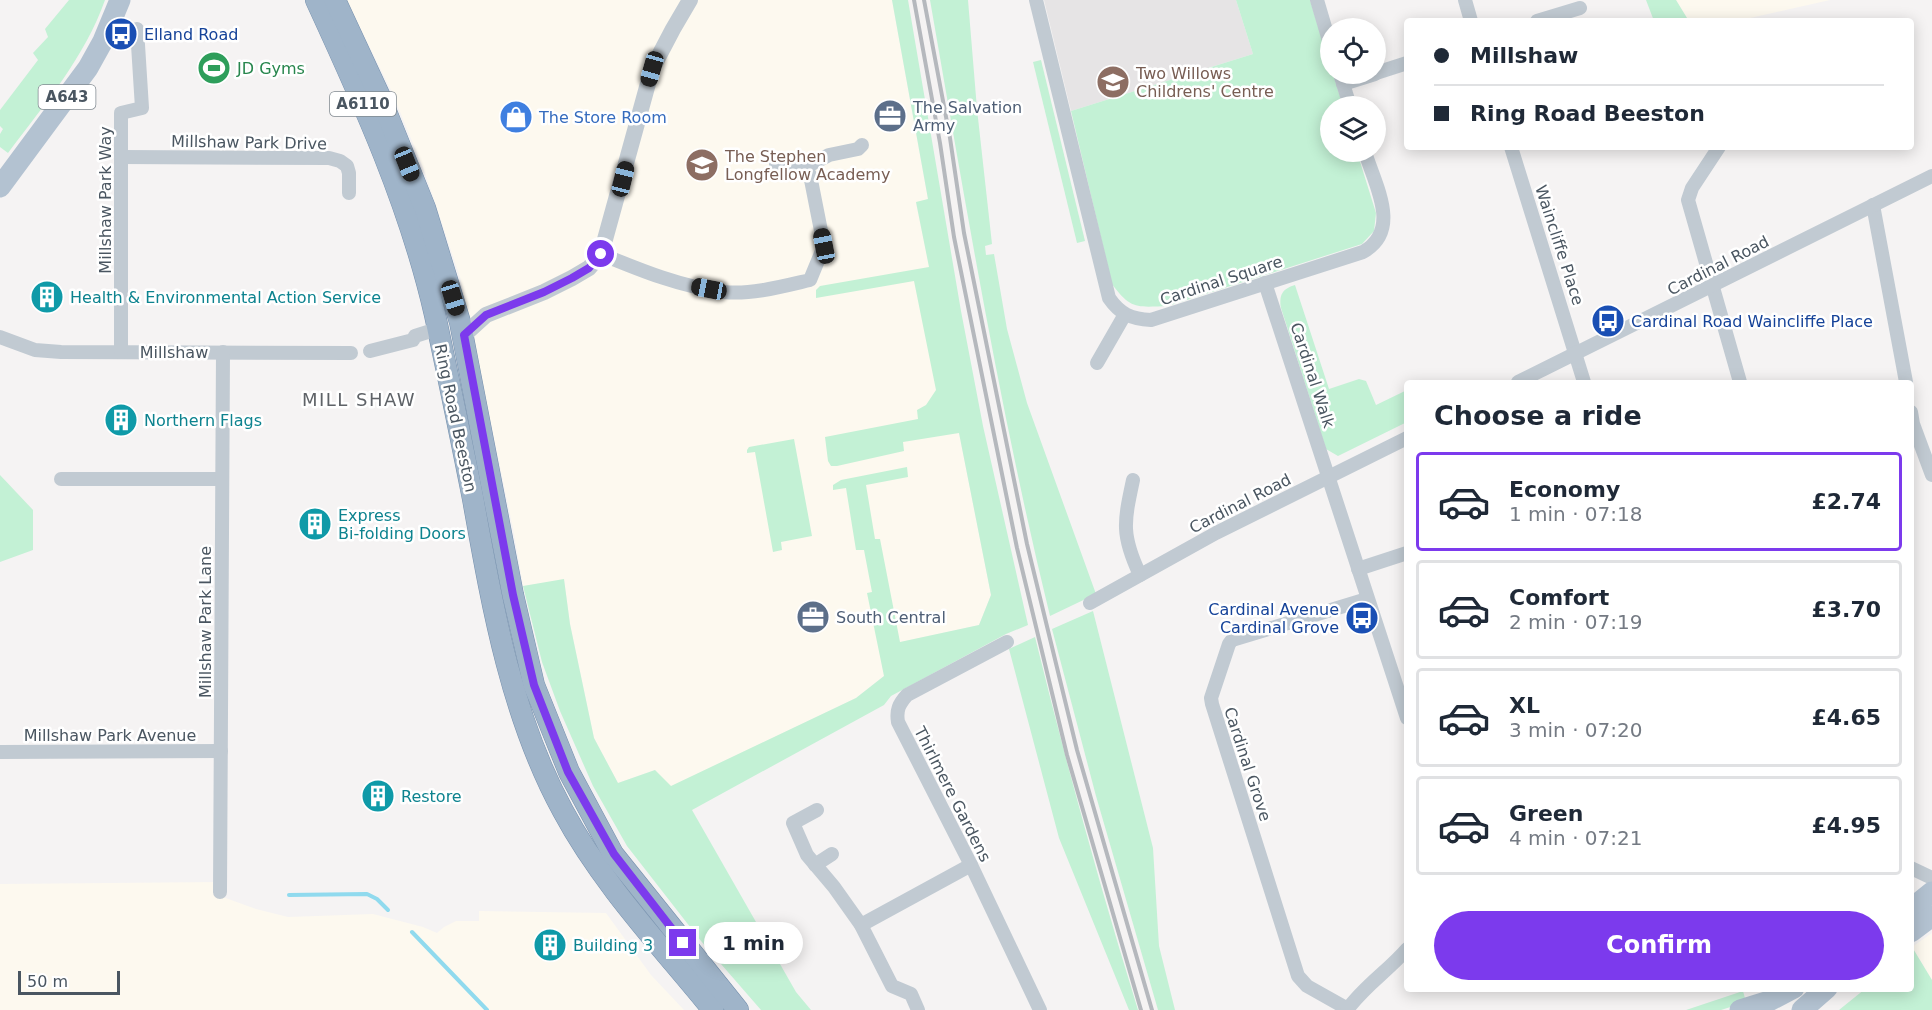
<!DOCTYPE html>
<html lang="en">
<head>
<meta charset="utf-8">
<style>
	body { margin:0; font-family:"DejaVu Sans",sans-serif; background:#f6f6f7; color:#1f2937; height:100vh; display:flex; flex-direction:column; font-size:22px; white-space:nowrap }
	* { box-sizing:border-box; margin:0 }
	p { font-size:20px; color:#747a83 }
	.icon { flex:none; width:33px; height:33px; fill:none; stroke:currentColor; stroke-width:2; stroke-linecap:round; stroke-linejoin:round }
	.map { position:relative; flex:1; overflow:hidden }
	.details { position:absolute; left:1404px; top:380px; width:510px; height:612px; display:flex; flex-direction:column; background:#fff; border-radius:6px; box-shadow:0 3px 15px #0003 }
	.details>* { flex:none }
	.top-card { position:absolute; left:1404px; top:18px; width:510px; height:132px; border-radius:6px; box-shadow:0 3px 15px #0003; display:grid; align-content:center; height:132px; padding:0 30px; background:#fff }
	.fabs { position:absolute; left:1320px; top:18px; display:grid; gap:12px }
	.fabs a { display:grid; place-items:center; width:66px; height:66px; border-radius:50%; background:#fff; box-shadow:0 3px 15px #0003; font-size:30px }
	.scale { position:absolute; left:18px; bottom:15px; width:102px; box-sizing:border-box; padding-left:6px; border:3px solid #4a5661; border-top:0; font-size:16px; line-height:21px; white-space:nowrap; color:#4a5661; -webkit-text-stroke:4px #fff; paint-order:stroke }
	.end { position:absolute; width:27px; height:27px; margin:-14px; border:8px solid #7c3aed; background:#fff; box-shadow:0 0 0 3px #fff }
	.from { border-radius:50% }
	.bubble { position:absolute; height:42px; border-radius:21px; background:#fff; box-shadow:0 3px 15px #0003; font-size:20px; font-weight:700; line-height:42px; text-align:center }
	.car { position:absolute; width:18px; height:36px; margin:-18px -9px; border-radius:8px; box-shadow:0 0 4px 2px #0007; background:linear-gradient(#222 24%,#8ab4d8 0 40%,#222 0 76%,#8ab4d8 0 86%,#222 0) }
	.top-card b { display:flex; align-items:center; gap:21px; height:57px; font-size:22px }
	.top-card b+b { border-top:2px solid #e0e1e3 }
	.top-card i { width:15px; height:15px; background:#1f2937 }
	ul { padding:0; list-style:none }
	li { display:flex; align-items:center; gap:18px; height:99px; margin:0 12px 9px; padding:0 18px; border:3px solid #e0e1e3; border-radius:6px }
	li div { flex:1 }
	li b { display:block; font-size:22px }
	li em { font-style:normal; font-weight:700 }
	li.selected { border-color:#7c3aed }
	li>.icon { width:54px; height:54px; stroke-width:1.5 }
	h2 { padding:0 30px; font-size:27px; line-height:72px }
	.primary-button { display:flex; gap:12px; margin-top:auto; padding:12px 30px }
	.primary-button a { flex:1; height:69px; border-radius:36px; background:#7c3aed; color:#fff; font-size:24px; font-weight:700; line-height:69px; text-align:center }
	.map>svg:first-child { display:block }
	.commercial { fill:#fdf9ef }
	.education { fill:#e6e4e5 }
	.green { fill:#c3f1d5 }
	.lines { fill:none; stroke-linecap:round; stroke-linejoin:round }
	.stream { stroke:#90daee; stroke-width:4 }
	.trunk-casing { stroke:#7690ad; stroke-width:22 }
	.minor { stroke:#c1cad2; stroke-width:14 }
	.tertiary { stroke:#c1cad2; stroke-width:16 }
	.primary { stroke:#b3c2d1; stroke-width:21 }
	.trunk { stroke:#9fb4c9; stroke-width:21 }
	.rail { stroke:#b5b8bd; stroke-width:4 }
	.route { stroke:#7c3aed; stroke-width:8 }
	.labels { text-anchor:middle; stroke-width:5; stroke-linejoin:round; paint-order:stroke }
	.shield { fill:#fff; stroke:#808990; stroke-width:1.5 }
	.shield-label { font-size:15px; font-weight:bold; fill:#4a5661 }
	.transit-label { font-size:16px; fill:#164399; stroke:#fff; text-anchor:start }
	.leisure-label { font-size:16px; fill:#27864d; stroke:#fff; text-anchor:start }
	.education-label { font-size:16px; fill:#785e54; stroke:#fff; text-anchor:start }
	.service-label { font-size:16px; fill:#4e5e75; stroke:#fff; text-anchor:start }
	.shop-label { font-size:16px; fill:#366cbe; stroke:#fff; text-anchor:start }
	.street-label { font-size:16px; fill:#4a5661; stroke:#fff }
	.culture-label { font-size:16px; fill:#0d838f; stroke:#fff; text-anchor:start }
	.neighbourhood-label { font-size:18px; letter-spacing:1.5px; fill:#5f6368; stroke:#fff }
</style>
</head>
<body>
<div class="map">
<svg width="1932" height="1010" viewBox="0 0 1932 1010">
	<rect width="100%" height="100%" fill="#f5f3f3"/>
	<g class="commercial">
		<polygon points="346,0 892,0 928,200 916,203 947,352 959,433 991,595 979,625 879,647 884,676 856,698 670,787 655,770 618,783 594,738 570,624 564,580 523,586 514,533 460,277 424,170 391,90"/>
		<polygon points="1676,0 1830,0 1737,21 1693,21 1687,18"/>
		<polygon points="220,882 220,896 256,909 288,917 373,914 423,927 437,933 444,927 456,921 479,921 479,911 606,913 651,975 684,1010 0,1010 0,884"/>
		<polygon points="1932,933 1932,980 1912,947"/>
	</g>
	<polygon class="education" points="1044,0 1236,0 1253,54 1071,111"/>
	<g class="green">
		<path d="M69 0H105C85 57 44 105 8 153L0 147V134L3 129 0 126V110L38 60 33 53 48 37 45 29Z"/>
		<polygon points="892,0 908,0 961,311 983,426 1028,625 1006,634 891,696 884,705 692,810 796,992 811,1010 761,1010 701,941 627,846 593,786 560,711 542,662 523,586 564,579 570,624 594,738 618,783 655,770 671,786 856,698 884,676 867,593 872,592 864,550 856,550 846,488 833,490 833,485 841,480 907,467 908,477 866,485 875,539 880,539 900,642 979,625 991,595 959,433 903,442 904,451 837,466 831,466 828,461 825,437 918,419 917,410 926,405 936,390 914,281 816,298 816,290 820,286 929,267 916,202 928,199"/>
		<path d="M930 0H968L977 109 992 244 985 246 986 255 994 254 1007 329 1027 403 1096 594 1050 616C1000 412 966 206 930 0Z"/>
		<path d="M1236 0H1310L1330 65V74H1333L1343 106H1330V152H1357L1376 213 1374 231 1362 244 1168 306C1137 307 1131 310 1112 284L1071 111 1253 54Z"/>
		<polygon points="1646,0 1676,0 1687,18 1693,21 1654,21"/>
		<polygon points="1041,60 1085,241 1077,243 1033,62"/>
		<path d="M1295 285 1329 389 1359 379 1366 381 1376 405 1407 390V422L1338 456 1326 449 1281 308C1279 295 1282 289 1295 285Z"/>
		<polygon points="794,439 812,536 781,542 782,550 773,552 755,452 747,453 747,450 749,447"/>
		<polygon points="0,475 33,510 33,550 0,562"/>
		<polygon points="1093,611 1153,848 1159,946 1175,1010 1158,1010 1096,796 1052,629"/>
		<path d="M1035 637C1066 763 1100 887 1138 1010H1129L1059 838 1009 649Z"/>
		<polygon points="1912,947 1932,980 1932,1010 1839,1010 1865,989 1911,988"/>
		<polygon points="1743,991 1746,1002 1721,1010 1686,1010"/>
	</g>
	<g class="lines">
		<g class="stream">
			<polyline points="289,895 367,894 377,899 388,910"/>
			<polyline points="412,932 487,1010"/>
		</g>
		<g class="trunk-casing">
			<g id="trunk">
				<path d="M316 0C363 102 410 205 435 315 448 376 461 438 473 499 492 605 511 716 563 811 602 884 661 946 713 1010"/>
				<polyline points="335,0 381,99 425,208 460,322 513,595 534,685 569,772 613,854 738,1010"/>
			</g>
		</g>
		<g class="minor">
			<path d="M1036 0 1109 298C1120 314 1131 319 1151 320L1363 252C1402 230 1375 185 1365 152"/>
			<polyline points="1317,0 1330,44"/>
			<polyline points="1465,0 1471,21"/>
			<polyline points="1537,21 1580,8"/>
			<polyline points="1376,73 1407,63"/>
			<polyline points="1340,74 1350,106"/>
			<polyline points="1343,84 1375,74"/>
			<polyline points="1511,147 1584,382"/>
			<polyline points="1719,147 1692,188 1688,200 1740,382"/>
			<polyline points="122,157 329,158 340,161 347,166 349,173 349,193"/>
			<polyline points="806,167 829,155 858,149 862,145"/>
			<polyline points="1873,205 1906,382"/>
			<path d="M601 254C640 270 681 287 724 292 751 295 784 286 810 280L824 246 810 175C802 160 791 162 776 165"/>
			<polyline points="1265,283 1407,718"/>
			<polyline points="0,337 35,350 61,352 351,353"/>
			<polyline points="370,351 413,340 415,336 437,329"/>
			<polyline points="121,352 121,113 142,108 137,29"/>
			<polyline points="1097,363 1124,316"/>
			<polyline points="1518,382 1932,176"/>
			<polyline points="1911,412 1913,424 1932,475"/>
			<polyline points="61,479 222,479"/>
			<path d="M1133 480C1124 522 1121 535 1140 575"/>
			<polyline points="1358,569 1407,553"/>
			<polyline points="1090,603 1216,533 1407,438"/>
			<path d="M1007 642 907 695C899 704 896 710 898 722L971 865 1040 1010"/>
			<polyline points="0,752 221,751"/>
			<polyline points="817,810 793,823 807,855 834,887 861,925 892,986 911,994 918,1010"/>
			<polyline points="815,865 832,854"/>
			<polyline points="1911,868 1932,878"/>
			<polyline points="220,892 223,352"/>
			<polyline points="861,925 971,865"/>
			<polyline points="1348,1009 1307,986 1298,976 1212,704 1211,698 1229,644 1232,640 1367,599"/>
			<path d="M1347 1010C1364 986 1388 971 1407 949"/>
		</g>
		<polyline class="tertiary" points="464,335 486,315 544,292 572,278 589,268 601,254 652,69 673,29 690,0"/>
		<g class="primary">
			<polyline points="0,187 88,68 103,41 120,0"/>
			<polyline points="1911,909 1932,892"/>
			<polyline points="1911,932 1932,916"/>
			<polyline points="1740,1010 1769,1001 1794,988"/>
			<polyline points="1802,1010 1827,988"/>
		</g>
		<use href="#trunk" class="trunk"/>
		<g class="rail">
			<polyline points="914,0 940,143 954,237 1017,548 1067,755 1141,1010"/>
			<polyline points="924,0 950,138 964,233 1027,544 1077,750 1152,1010"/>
		</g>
	</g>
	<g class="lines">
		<polyline class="route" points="601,254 589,268 572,278 544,292 486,315 464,335 513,595 534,685 568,772 614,854 683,943"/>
	</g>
	<defs>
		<g id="bus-disc" transform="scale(1.725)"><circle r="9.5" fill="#1a4fb4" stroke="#fff"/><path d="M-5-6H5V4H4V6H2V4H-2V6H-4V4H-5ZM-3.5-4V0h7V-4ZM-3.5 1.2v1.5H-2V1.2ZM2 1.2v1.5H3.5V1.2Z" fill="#fff"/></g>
		<g id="stadium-disc" transform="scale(1.725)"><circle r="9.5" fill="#2e9e5b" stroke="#fff"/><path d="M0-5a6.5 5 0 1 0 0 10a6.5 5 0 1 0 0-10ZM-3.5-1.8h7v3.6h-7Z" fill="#fff"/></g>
		<g id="school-disc" transform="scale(1.725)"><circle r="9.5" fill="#8d6e63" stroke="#fff"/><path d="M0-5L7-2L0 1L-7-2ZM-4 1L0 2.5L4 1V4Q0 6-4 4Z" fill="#fff"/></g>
		<g id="office-disc" transform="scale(1.725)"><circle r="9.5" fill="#5c6f8a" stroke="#fff"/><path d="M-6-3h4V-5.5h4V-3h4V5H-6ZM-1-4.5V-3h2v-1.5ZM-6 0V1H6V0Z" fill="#fff"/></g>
		<g id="shop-disc" transform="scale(1.725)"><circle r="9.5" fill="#3f7fe0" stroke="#fff"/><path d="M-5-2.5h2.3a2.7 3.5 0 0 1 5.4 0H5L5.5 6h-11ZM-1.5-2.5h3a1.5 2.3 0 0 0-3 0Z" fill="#fff"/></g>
		<g id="building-disc" transform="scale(1.725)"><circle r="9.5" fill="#0f9aa8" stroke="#fff"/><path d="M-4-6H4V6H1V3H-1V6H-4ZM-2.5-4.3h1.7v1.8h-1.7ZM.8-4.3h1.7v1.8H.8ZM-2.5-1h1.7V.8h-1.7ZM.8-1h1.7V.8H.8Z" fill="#fff"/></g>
	</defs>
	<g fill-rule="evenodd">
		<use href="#bus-disc" x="121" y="34"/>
		<use href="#stadium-disc" x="214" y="68"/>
		<use href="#school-disc" x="1113" y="82"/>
		<use href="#office-disc" x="890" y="116"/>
		<use href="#shop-disc" x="516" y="117"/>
		<use href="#school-disc" x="702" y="165"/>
		<use href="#building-disc" x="47" y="297"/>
		<use href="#bus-disc" x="1608" y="321"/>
		<use href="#building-disc" x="121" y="420"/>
		<use href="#building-disc" x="315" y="524"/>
		<use href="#office-disc" x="813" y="617"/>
		<use href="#bus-disc" x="1362" y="618"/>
		<use href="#building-disc" x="378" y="796"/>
		<use href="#building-disc" x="550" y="945"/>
	</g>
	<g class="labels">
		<g class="shield">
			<rect x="38.5" y="85" width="57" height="24" rx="4.5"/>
			<rect x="330" y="92" width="66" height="24" rx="4.5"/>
		</g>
		<g class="shield-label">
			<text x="67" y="102">A643</text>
			<text x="363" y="109">A6110</text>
		</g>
		<g class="transit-label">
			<text x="144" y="40">Elland Road</text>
			<text x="1631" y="327">Cardinal Road Waincliffe Place</text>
			<text x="1339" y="615" text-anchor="end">Cardinal Avenue<tspan x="1339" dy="18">Cardinal Grove</tspan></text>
		</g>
		<g class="leisure-label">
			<text x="237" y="74">JD Gyms</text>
		</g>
		<g class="education-label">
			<text x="1136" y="79">Two Willows<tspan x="1136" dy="18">Childrens' Centre</tspan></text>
			<text x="725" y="162">The Stephen<tspan x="725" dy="18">Longfellow Academy</tspan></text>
		</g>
		<g class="service-label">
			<text x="913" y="113">The Salvation<tspan x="913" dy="18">Army</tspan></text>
			<text x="836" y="623">South Central</text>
		</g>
		<g class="shop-label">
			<text x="539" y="123">The Store Room</text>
		</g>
		<g class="street-label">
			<text transform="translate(249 142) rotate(1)" y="6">Millshaw Park Drive</text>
			<text transform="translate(105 200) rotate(-90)" y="6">Millshaw Park Way</text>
			<text transform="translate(1560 245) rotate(72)" y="6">Waincliffe Place</text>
			<text transform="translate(1718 265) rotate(-27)" y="6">Cardinal Road</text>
			<text transform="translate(1221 280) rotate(-18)" y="6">Cardinal Square</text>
			<text x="174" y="358">Millshaw</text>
			<text transform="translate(1313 375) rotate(72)" y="6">Cardinal Walk</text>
			<text transform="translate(456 418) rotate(78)" y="6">Ring Road Beeston</text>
			<text transform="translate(1240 503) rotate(-27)" y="6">Cardinal Road</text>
			<text transform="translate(205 622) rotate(-90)" y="6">Millshaw Park Lane</text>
			<text x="110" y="741">Millshaw Park Avenue</text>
			<text transform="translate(1248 764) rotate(72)" y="6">Cardinal Grove</text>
			<text transform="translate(953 794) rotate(63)" y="6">Thirlmere Gardens</text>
		</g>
		<g class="culture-label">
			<text x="70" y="303">Health &amp; Environmental Action Service</text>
			<text x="144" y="426">Northern Flags</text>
			<text x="338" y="521">Express<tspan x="338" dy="18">Bi-folding Doors</tspan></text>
			<text x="401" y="802">Restore</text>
			<text x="573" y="951">Building 3</text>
		</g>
		<g class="neighbourhood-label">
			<text x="359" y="406">MILL SHAW</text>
		</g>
	</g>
</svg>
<div class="fabs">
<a><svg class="icon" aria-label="locate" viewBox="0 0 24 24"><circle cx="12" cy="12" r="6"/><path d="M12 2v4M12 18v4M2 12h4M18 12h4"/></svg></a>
<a><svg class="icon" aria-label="layers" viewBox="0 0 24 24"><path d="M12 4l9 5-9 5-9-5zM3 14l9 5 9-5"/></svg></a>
</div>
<div class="scale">50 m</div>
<i class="end from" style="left:601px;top:254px"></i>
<i class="end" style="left:683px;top:943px"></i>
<div class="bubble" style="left:704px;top:922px;width:99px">1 min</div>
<i class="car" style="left:652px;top:69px;rotate:196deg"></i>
<i class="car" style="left:407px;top:164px;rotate:158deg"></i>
<i class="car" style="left:623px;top:179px;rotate:14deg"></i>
<i class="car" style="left:824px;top:246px;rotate:349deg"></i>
<i class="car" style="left:709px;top:289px;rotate:281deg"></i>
<i class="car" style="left:453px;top:298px;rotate:163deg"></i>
<div class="top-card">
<b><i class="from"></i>Millshaw</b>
<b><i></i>Ring Road Beeston</b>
</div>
<section class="details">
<h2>Choose a ride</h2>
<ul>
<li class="selected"><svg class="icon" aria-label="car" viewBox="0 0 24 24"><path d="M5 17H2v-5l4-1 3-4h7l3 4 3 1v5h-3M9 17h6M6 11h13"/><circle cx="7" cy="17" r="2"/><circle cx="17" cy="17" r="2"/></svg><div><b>Economy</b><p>1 min · 07:18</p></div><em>£2.74</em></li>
<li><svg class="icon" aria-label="car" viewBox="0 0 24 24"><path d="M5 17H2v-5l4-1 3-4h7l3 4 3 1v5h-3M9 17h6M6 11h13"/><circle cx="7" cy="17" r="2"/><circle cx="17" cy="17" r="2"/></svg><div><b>Comfort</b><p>2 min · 07:19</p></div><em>£3.70</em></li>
<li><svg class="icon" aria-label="car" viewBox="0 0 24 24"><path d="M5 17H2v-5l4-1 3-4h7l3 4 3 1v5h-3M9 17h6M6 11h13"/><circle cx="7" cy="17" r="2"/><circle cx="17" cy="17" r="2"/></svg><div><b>XL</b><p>3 min · 07:20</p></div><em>£4.65</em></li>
<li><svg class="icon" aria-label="car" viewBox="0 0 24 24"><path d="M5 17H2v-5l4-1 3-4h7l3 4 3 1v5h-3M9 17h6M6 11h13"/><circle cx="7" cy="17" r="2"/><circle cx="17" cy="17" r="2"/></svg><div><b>Green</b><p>4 min · 07:21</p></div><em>£4.95</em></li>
</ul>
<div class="primary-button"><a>Confirm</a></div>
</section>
</div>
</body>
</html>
